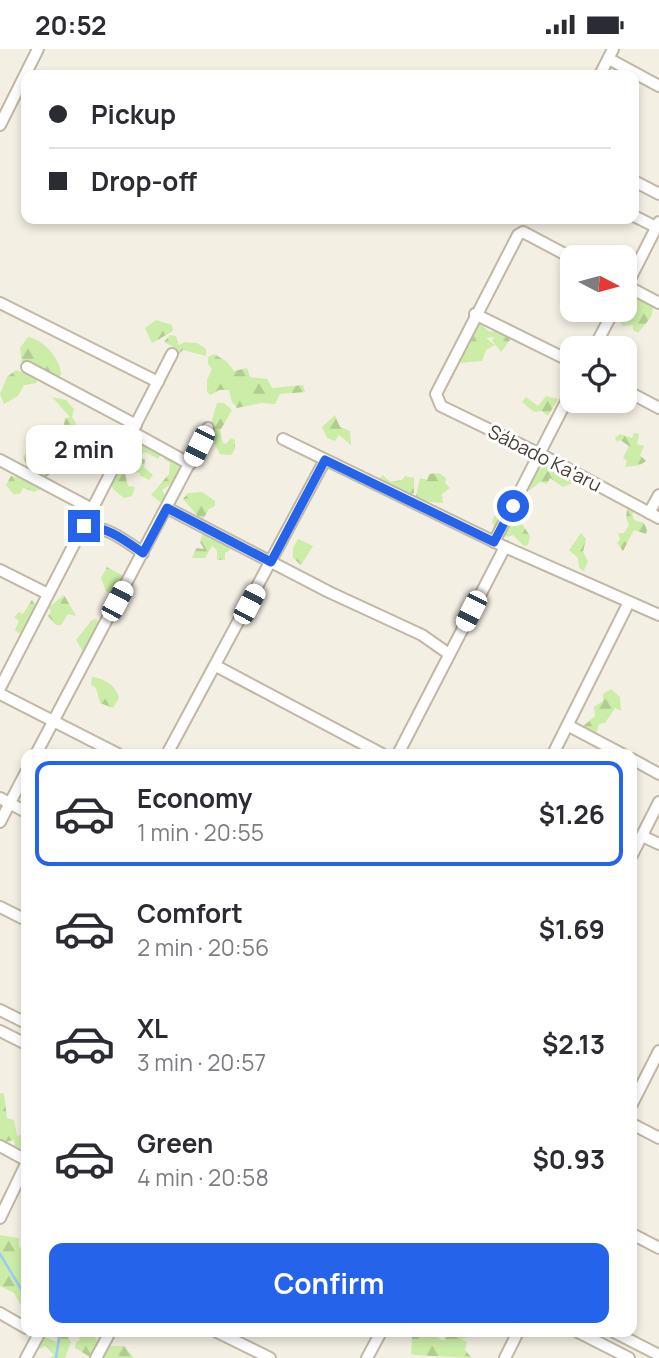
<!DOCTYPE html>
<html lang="en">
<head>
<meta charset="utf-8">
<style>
	body { margin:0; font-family:Manrope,sans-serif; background:#f2f2f3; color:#2b2b33; height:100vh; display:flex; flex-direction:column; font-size:26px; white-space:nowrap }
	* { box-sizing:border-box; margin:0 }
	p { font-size:23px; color:#7c7c81 }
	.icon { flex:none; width:38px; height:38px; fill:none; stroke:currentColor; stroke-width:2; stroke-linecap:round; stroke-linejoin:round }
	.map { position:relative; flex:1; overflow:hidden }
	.side { position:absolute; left:21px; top:700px; width:616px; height:588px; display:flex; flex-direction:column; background:#fff; border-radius:14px; box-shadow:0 4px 10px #0003 }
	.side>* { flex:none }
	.banner { position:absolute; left:21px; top:21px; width:618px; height:154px; border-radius:14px; box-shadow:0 4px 10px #0003; display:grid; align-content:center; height:154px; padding:0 28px; background:#fff }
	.needle { width:46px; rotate:96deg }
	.tools { position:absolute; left:560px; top:196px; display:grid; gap:14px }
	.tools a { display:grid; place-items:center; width:77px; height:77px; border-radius:14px; background:#fff; box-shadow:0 4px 10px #0003; font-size:35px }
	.end { position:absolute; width:32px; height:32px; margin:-16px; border:9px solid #2563eb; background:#fff; box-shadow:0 0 0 4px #fff }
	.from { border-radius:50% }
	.bubble { position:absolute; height:49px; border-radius:14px; background:#fff; box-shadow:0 4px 10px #0003; font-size:23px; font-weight:700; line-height:49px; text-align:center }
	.car { position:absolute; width:21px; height:42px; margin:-21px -10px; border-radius:9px; box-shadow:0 0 5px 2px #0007; background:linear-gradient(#fff 24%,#345 0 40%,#fff 0 76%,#345 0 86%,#fff 0) }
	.banner b { display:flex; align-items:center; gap:24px; height:66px; font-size:26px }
	.banner b+b { border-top:2px solid #e1e1e2 }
	.banner i { width:18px; height:18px; background:#2b2b33 }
	ul { padding:12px 0 0; list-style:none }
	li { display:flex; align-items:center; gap:21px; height:105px; margin:0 14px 10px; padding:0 14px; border:4px solid transparent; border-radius:14px }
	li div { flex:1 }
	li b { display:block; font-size:26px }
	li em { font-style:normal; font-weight:700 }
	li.active { border-color:#2563eb }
	li>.icon { width:63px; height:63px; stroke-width:1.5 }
	.primary-button { display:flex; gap:14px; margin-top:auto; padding:14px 28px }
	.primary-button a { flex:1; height:80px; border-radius:14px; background:#2563eb; color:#fff; font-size:28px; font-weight:700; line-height:80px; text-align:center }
	.status { display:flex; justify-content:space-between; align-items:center; height:49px; padding:0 35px; background:#fff; direction:ltr }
	.status svg { height:19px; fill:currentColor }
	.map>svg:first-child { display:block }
	.forest { fill:url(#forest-firs) }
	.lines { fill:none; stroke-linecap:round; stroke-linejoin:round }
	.stream { stroke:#97cdf8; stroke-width:2.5 }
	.minor-casing { stroke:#c0b7a5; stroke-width:14 }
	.minor { stroke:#fff; stroke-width:10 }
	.route { stroke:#2563eb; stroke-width:9 }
	.labels { text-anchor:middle; stroke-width:6; stroke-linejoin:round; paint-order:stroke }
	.street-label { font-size:19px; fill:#463f33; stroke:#fff }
</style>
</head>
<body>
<div class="status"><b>20:52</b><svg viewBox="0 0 49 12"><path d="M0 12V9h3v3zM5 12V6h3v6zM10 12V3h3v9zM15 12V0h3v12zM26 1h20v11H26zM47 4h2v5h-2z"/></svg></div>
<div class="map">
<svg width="659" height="1309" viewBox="0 0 659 1309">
	<defs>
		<pattern id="forest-firs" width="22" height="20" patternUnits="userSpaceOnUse" patternTransform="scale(1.75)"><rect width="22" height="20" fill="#cbeda7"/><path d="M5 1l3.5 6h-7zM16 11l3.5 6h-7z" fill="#b0cc90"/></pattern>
	</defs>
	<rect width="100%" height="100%" fill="#f4efe3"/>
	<g class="forest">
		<polygon points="630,245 654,256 651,268 638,284 633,281 633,276 623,277 620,273 626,267 623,261"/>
		<polygon points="156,271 172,276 173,282 152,294 145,279"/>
		<polygon points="478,272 488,282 495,283 495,279 506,284 510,291 501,303 492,291 495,288 486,289 495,296 486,301 482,312 459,314 469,284 474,284 473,280"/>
		<polygon points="170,286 176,287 179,296 185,293 197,294 206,300 206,307 183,301 177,307 172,304 174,298 164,293"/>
		<path d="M28 288C43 290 61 310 61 326L54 331 36 317 22 314 20 299Z"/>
		<polygon points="214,305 226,312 234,322 247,319 250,328 267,330 272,339 303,336 305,343 280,345 275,355 261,354 237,359 232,353 229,341 219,341 211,346 207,343 207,331 212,320 208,315 208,308"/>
		<polygon points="16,321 37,329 37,334 24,336 18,347 4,355 0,345 7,328"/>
		<polygon points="546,347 558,350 548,367 542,362 534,363 522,353 526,348 538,357"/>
		<polygon points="52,348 66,351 74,360 72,368 77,376 70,385 63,382 65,369 70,368"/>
		<polygon points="217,354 224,354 232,361 220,382 223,394 226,395 231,389 235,391 235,400 231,406 220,405 214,394 205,395"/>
		<polygon points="335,366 340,378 350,382 351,396 339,386 335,392 327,389 322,378"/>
		<polygon points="634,384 639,385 637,395 644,397 640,406 646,412 640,416 625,418 627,412 623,409 629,397 620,391 617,393 615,389 620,385 632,389"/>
		<path d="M136 390 162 403 158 410 145 403 137 407 140 395 135 405 145 411 144 418 153 426 149 431 139 426 141 424 133 423C119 409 132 404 136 390Z"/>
		<polygon points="27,403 32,405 36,417 40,412 47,411 55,416 55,422 46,428 28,419 23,408"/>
		<polygon points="165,406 175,408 181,419 175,427 177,431 162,441 168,452 162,454 151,446 169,425 170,414 164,410"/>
		<polygon points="539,410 569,424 573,434 563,438 550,429 547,435 540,433 530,441 527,438"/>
		<polygon points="439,424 446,429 445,434 450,439 442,445 443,454 422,452 416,447 420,429 427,431 429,425"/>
		<polygon points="116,425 125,425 128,437 135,438 132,447 124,449 113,440 111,434"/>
		<polygon points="383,426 390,433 402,431 405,427 414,429 414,444 407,446 382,433 379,430"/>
		<polygon points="11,427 31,430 44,439 34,443 23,439 20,445 13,445 6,436"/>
		<polygon points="202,443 215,452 215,457 209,460 202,472 183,450 188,444"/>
		<polygon points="628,456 635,462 632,465 634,471 644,474 647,481 646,485 634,481 623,502 617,494 620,490 618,484 624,484 629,476 626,468"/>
		<polygon points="500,466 508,474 522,475 530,487 528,496 524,497 513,486 507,488 497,483 492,473 494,467"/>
		<polygon points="203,483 206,483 210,490 215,488 221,494 227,493 230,501 225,504 225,511 217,511 217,501 212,497 205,509 192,509 196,499 204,500 200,493"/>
		<polygon points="581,484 586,490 583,503 588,512 584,522 579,519 578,509 569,501"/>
		<polygon points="298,490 313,497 301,516 293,509 293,499"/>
		<polygon points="107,518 127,529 113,546 106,542 101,529"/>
		<polygon points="64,546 76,567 68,565 61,576 56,576 48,567 51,563 49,558"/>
		<polygon points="32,551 36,556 24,583 18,584 15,581 19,572 14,568 19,563 23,565"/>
		<polygon points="97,570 99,577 84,604 76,591 92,571"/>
		<path d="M92 628C105 629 116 637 119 649L113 659 100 654 96 639 91 636Z"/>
		<polygon points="611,640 620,648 621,662 615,659 605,674 599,675 596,685 581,679 595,667 594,658 603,652 603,645"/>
		<polygon points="0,1044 4,1045 7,1069 14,1071 17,1087 25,1085 26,1102 15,1097 14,1091 0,1094"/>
		<polygon points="0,1186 19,1189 19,1198 24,1200 26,1214 25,1255 20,1255 14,1244 0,1237"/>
		<polygon points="58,1283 65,1284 71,1293 65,1309 50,1309 54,1306 46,1297 35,1302 42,1287 57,1293"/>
		<polygon points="403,1283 426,1283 425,1286 435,1286 441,1291 445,1291 446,1283 467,1283 468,1288 461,1290 467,1293 465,1301 472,1309 415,1306 411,1305 412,1288"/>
		<polygon points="78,1286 95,1288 97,1293 102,1292 107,1297 124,1297 134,1309 92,1309 75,1299 76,1293 80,1291"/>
	</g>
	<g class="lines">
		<g class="stream">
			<polyline points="0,1205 26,1248"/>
			<polyline points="56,1309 60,1283"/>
		</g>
		<g class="minor-casing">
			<g id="minor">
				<polyline points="609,10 659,37"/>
				<polyline points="600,26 613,0"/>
				<polyline points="0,76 38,0"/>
				<polyline points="634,132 659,145"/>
				<polyline points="634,167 656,178"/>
				<polyline points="572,209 523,183 518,186 436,345 441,357 540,405 659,469"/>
				<polyline points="625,236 659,254"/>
				<polyline points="625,240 659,173"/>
				<polyline points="0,254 158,333"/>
				<polyline points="475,265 572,313"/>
				<polyline points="594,299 614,261"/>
				<polyline points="27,318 136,376"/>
				<polyline points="625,341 659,359"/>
				<polyline points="132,383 190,415"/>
				<polyline points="283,390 505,498 659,566"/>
				<polyline points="0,411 92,460"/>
				<polyline points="167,459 329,543 422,586 449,605"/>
				<polyline points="649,464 659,446"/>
				<path d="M84 477C108 478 123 490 143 504"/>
				<polyline points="494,493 572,341"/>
				<polyline points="0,521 48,545"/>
				<polyline points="216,617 382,705"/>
				<polyline points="0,639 172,305"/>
				<polyline points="0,645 118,705"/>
				<polyline points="569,677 622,705"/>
				<polyline points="36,705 208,379"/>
				<polyline points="167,705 325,411"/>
				<polyline points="398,705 505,498"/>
				<polyline points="553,705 629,553"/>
				<polyline points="632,710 659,725"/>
				<polyline points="0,749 26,763"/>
				<polyline points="0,773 26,723"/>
				<polyline points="642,787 659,795"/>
				<polyline points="632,806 659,753"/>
				<polyline points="0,858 26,871"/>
				<polyline points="0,961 26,974"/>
				<polyline points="0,982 26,995"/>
				<polyline points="632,1055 659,1002"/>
				<polyline points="632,1075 659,1089"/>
				<polyline points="0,1097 26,1111"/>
				<polyline points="0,1169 26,1115"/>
				<polyline points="632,1185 659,1199"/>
				<polyline points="0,1264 26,1279"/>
				<polyline points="217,1283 270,1309"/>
				<polyline points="578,1283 629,1309"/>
				<polyline points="614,1283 659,1306"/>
				<polyline points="26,1309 40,1283"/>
				<polyline points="96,1309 110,1283"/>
				<polyline points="367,1309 381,1283"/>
				<polyline points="505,1309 518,1283"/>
			</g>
		</g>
		<use href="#minor" class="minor"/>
	</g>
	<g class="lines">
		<path class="route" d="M84 477C108 478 123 490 143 504L167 459 271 513 325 411 494 493 513 457"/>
	</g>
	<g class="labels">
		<g class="street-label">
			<text transform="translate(545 409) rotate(27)" y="7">Sábado Ka'aru</text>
		</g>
	</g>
</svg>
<div class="tools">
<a><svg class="needle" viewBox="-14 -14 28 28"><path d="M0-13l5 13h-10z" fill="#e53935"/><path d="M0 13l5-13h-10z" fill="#7c7c81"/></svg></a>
<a><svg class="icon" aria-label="locate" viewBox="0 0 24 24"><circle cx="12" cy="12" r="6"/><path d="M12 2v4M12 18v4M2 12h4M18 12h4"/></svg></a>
</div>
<i class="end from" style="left:513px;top:457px"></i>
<i class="end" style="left:84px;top:477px"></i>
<div class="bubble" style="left:26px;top:376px;width:116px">2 min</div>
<i class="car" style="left:199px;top:397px;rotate:206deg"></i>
<i class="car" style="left:117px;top:552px;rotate:28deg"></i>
<i class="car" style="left:249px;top:555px;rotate:28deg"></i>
<i class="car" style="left:471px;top:562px;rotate:207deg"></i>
<div class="banner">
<b><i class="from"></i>Pickup</b>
<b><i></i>Drop-off</b>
</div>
<section class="side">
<ul>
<li class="active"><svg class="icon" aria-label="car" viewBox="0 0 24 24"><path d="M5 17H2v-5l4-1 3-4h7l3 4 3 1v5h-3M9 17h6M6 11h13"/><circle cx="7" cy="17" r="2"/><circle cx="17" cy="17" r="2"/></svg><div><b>Economy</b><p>1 min · 20:55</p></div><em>$1.26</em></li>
<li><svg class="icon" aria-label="car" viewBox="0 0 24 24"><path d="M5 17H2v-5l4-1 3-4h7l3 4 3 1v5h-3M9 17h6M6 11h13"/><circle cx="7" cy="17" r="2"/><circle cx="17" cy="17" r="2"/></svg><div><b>Comfort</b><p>2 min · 20:56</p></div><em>$1.69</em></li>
<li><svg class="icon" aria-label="car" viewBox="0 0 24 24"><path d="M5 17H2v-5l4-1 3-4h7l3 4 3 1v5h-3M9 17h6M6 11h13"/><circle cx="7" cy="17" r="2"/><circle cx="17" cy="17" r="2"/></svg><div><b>XL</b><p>3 min · 20:57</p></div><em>$2.13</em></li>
<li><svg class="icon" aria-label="car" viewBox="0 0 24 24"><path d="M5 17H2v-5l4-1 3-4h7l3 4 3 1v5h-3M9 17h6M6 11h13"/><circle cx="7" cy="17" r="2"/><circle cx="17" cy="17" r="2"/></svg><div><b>Green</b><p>4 min · 20:58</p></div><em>$0.93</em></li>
</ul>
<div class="primary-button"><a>Confirm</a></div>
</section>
</div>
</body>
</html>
